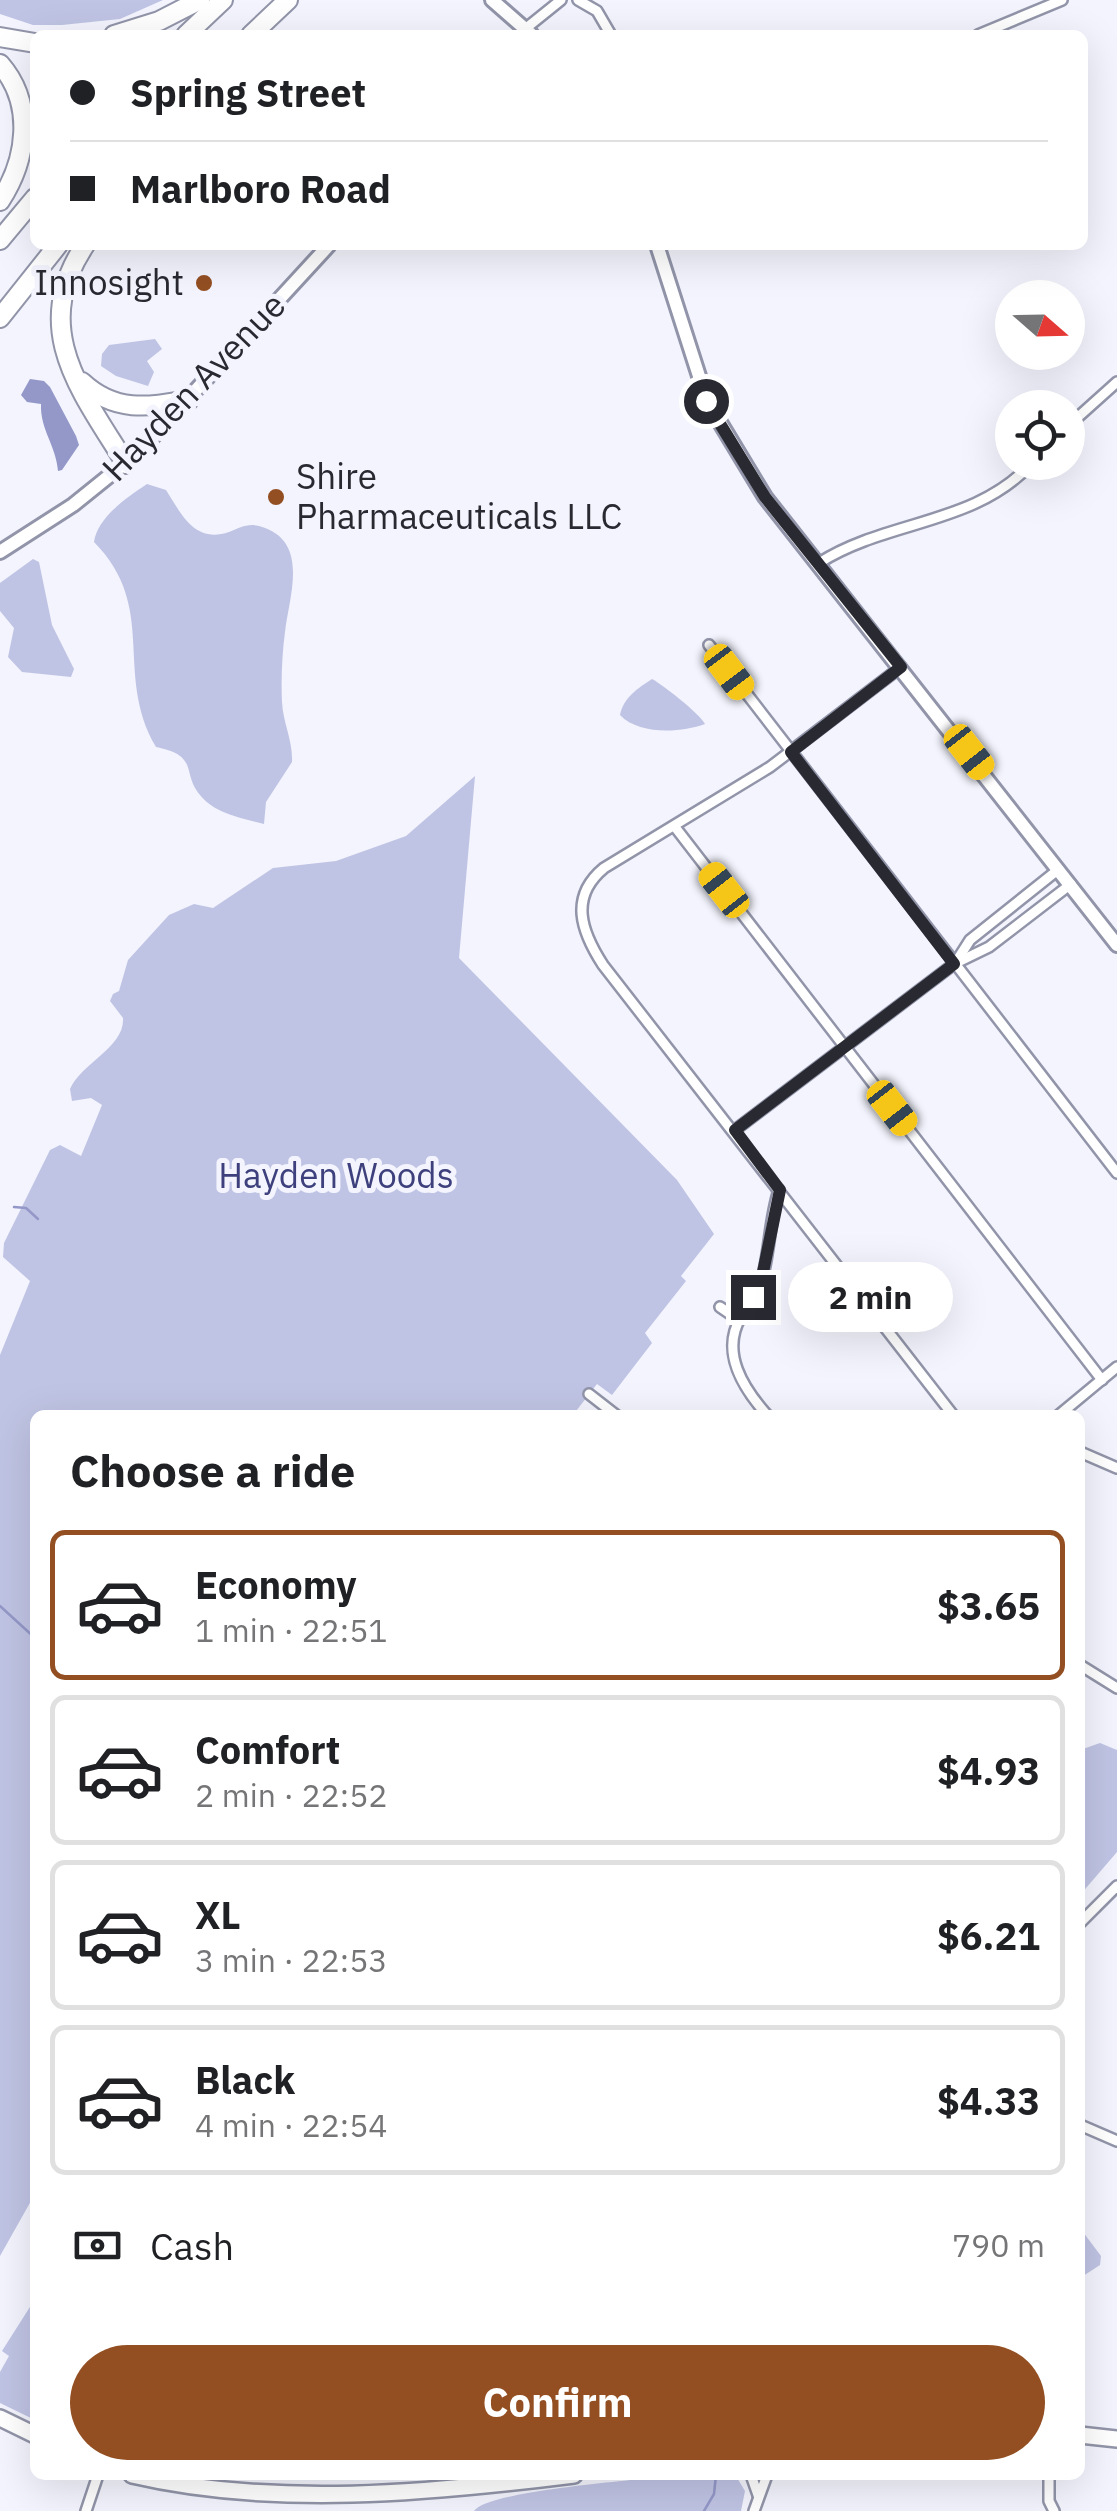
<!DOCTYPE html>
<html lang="en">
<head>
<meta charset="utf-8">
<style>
	body { margin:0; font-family:"IBM Plex Sans",sans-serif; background:#f6f6f6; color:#202124; height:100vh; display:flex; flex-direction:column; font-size:38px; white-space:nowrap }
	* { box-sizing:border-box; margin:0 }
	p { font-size:32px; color:#757577 }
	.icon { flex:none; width:55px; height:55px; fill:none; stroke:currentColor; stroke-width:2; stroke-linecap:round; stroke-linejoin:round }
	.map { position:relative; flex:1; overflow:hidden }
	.details { position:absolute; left:30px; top:1410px; width:1055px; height:1070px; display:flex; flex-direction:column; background:#fff; border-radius:15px; box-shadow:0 10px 40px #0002 }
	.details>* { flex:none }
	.top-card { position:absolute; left:30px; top:30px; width:1058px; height:220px; border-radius:15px; box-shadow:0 10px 40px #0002; display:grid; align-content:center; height:220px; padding:0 40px; background:#fff }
	.needle { width:65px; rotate:110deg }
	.fabs { position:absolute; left:995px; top:280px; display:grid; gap:20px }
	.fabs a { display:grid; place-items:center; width:90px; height:90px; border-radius:50%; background:#fff; box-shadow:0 10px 40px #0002; font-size:50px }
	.end { position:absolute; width:45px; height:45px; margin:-22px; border:12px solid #282931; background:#fff; box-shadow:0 0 0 5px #fff }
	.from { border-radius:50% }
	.bubble { position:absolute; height:70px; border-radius:35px; background:#fff; box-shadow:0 10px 40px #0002; font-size:32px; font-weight:700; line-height:70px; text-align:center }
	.car { position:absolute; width:30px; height:60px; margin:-30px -15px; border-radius:12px; box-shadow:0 0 8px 2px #0007; background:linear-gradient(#f5c518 24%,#345 0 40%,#f5c518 0 76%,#345 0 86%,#f5c518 0) }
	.top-card b { display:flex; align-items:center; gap:35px; height:95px; font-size:38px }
	.top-card b+b { border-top:2px solid #e0e0e0 }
	.top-card i { width:25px; height:25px; background:#202124 }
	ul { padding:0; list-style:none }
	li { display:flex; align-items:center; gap:30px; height:150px; margin:0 20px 15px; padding:0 20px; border:5px solid #e0e0e0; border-radius:15px }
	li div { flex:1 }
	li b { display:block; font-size:38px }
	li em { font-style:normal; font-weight:700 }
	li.on { border-color:#934f22 }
	li>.icon { width:90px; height:90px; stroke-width:1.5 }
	h2 { padding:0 40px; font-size:45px; line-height:120px }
	.pay { display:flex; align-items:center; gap:25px; height:110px; padding:0 40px; font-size:38px }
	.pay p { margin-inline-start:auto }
	.action { display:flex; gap:20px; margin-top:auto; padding:20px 40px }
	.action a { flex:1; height:115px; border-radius:60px; background:#934f22; color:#fff; font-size:40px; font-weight:700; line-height:115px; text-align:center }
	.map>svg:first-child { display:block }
	.green { fill:#c0c4e4 }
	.water { fill:#9398c8 }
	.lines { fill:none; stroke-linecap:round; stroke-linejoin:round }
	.stream { stroke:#9398c8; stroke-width:2.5 }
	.street-casing { stroke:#9295a9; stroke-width:14 }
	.secondary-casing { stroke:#9295a9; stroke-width:18 }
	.primary-casing { stroke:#9295a9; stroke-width:20 }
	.highway-casing { stroke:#9295a9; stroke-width:22 }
	.street { stroke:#fff; stroke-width:9 }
	.secondary { stroke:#fff; stroke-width:12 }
	.primary { stroke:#fff; stroke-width:15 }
	.highway { stroke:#fff; stroke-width:18 }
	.route { stroke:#282931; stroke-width:12 }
	.poi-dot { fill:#934f22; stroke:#f3f4fd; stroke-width:4 }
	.labels { text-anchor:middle; stroke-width:10; stroke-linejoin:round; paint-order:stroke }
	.poi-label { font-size:35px; fill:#282931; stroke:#f3f4fd; text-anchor:end }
	.street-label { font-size:35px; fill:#282931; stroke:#f3f4fd }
	.park-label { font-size:35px; fill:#3d407c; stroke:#f3f4fd }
</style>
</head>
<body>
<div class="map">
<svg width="1117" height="2511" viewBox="0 0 1117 2511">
	<rect width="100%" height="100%" fill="#f3f4fd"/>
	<g class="green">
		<polygon points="0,0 163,0 120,19 62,25 33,25 0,14"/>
		<polygon points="155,339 162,349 147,361 154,372 148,386 116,376 101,366 102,354 109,345"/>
		<path d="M147 484 166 490C181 513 194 544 229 532 240 528 247 523 259 526 311 540 289 596 285 632 282 654 281 680 282 702 283 723 293 741 292 762L266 802 264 824C242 818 215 814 200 795 181 772 200 756 156 747 113 673 159 608 94 542 97 518 127 497 147 484Z"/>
		<polygon points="33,559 39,562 52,625 74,669 71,677 22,672 8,657 14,628 0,611 0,583"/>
		<path d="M652 679C663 685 699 713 705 724 680 733 639 735 620 715 623 698 638 688 652 679Z"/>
		<path d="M475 776 459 958 677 1180 714 1234 681 1276 686 1281 645 1333 652 1343 612 1395 597 1384 573 1415H35V2202L31 2201 0 2256V1355L30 1281 3 1257 4 1243 50 1150 60 1145 81 1156 102 1105 91 1098 72 1101 70 1089C81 1063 125 1047 123 1018L110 1001 113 994 119 991 128 960 169 915 194 904 213 908 273 868 336 861 406 836Z"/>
		<polygon points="1100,1743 1117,1750 1117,1852 1080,1895 1080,1750"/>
		<polygon points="1080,2228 1101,2256 1100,2265 1080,2278"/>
		<polygon points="35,2299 35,2420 0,2403 0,2372 9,2356 2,2351"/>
		<path d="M684 2475 736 2476 745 2491 741 2511H474C488 2490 649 2479 684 2475Z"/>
	</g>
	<path class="water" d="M30 379 44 381 50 387 76 436 79 445 62 470 58 471C56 445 40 430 41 404L27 402 21 395Z"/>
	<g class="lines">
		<g class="stream">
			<polyline points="14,1207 26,1208 38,1219"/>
			<polyline points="0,1606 35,1638"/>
			<polyline points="704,2511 714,2494 716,2475"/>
		</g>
		<g class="street-casing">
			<g id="street">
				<polyline points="578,0 597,11 611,35"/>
				<polyline points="525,29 561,0"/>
				<polyline points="978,35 1062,0"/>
				<polyline points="1068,426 1117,382"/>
				<path d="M819 563C888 519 975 526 1033 462"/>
				<polyline points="709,645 1117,1173"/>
				<path d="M901 667 770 767 604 868C569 897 581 931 603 965L953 1415"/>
				<polyline points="675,827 1102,1380"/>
				<polyline points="956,962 970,940 1059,869"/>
				<polyline points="735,1130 954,964 989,947 1071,884"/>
				<polyline points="720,1307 739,1320"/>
				<polyline points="589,1394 616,1415"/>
				<path d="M767 1415C743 1388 720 1352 741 1317 748 1303 759 1290 763 1275 770 1247 770 1218 779 1190"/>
				<polyline points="1059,1415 1117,1367"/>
				<polyline points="1080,1452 1117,1468"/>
				<polyline points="1080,1665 1117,1688"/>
				<polyline points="1080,1923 1117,1886"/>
				<polyline points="1080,2125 1117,2141"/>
				<polyline points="751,2475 758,2495"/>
				<polyline points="1049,2475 1049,2501 1054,2511"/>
				<polyline points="86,2511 98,2475"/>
				<polyline points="754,2511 767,2475"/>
			</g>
		</g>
		<g class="secondary-casing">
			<g id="secondary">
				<polyline points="492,0 532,35"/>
				<polyline points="657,245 707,401 765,497 1117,945"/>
				<polyline points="0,552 73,505 140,451 329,245"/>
			</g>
		</g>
		<g class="primary-casing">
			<g id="primary">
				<polyline points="0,2418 35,2435"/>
				<polyline points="1080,2435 1117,2439"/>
				<path d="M132 2475C273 2508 431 2493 574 2475"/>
			</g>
		</g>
		<g class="highway-casing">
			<g id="highway">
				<polyline points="114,35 159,21 200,0"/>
				<polyline points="186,35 223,0"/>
				<polyline points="251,35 288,0"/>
				<polyline points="0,37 35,43"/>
				<path d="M0 64C35 104 27 160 0 201"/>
				<polyline points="0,240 35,198"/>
				<path d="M85 245C29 329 81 391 126 464"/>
				<polyline points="0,318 58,245"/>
				<path d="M82 382C115 413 148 407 189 400"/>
			</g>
		</g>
		<use href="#street" class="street"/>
		<use href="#secondary" class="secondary"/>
		<use href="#primary" class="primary"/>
		<use href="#highway" class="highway"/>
	</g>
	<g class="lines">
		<polyline class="route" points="706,401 765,497 901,667 791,752 954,964 735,1130 780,1190 762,1277 753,1297"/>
	</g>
	<g class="poi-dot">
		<circle cx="204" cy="283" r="10"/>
		<circle cx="276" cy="497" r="10"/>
	</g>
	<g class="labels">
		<g class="poi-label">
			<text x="184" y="295">Innosight</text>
			<text x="296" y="489" text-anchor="start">Shire<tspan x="296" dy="40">Pharmaceuticals LLC</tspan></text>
		</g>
		<g class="street-label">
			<text transform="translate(194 387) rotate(-46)" y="12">Hayden Avenue</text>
		</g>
		<g class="park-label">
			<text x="336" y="1188">Hayden Woods</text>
		</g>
	</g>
</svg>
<div class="fabs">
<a><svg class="needle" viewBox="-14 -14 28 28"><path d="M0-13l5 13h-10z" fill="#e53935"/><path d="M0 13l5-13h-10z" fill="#757577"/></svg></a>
<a><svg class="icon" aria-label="locate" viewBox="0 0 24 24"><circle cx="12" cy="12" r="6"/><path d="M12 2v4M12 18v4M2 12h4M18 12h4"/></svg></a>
</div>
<i class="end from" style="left:706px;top:401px"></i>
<i class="end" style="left:753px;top:1297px"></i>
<div class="bubble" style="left:788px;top:1262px;width:165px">2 min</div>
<i class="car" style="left:729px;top:672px;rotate:143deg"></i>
<i class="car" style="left:969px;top:752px;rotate:142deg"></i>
<i class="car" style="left:724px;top:890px;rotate:322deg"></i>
<i class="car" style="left:892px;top:1108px;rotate:142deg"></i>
<div class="top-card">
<b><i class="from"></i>Spring Street</b>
<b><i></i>Marlboro Road</b>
</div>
<section class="details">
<h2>Choose a ride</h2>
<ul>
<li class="on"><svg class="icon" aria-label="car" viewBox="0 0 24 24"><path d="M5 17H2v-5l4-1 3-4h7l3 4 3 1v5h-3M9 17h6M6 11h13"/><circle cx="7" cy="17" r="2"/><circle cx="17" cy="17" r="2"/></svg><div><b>Economy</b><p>1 min · 22:51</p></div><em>$3.65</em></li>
<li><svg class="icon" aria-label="car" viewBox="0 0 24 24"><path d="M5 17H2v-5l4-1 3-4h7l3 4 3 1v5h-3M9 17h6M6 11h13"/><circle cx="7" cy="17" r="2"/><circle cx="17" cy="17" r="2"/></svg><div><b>Comfort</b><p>2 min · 22:52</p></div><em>$4.93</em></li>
<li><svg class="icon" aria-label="car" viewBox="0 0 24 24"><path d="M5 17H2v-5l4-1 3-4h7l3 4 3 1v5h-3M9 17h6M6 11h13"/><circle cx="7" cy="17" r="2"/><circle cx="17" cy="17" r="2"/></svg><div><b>XL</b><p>3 min · 22:53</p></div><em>$6.21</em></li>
<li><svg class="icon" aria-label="car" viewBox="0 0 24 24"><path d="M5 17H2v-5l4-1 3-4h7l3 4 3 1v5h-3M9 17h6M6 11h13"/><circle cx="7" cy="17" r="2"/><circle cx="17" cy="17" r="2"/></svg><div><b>Black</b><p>4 min · 22:54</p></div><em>$4.33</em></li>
</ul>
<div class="pay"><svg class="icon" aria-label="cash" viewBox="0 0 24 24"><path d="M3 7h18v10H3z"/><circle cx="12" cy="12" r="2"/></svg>Cash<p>790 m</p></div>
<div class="action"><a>Confirm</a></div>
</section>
</div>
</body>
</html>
